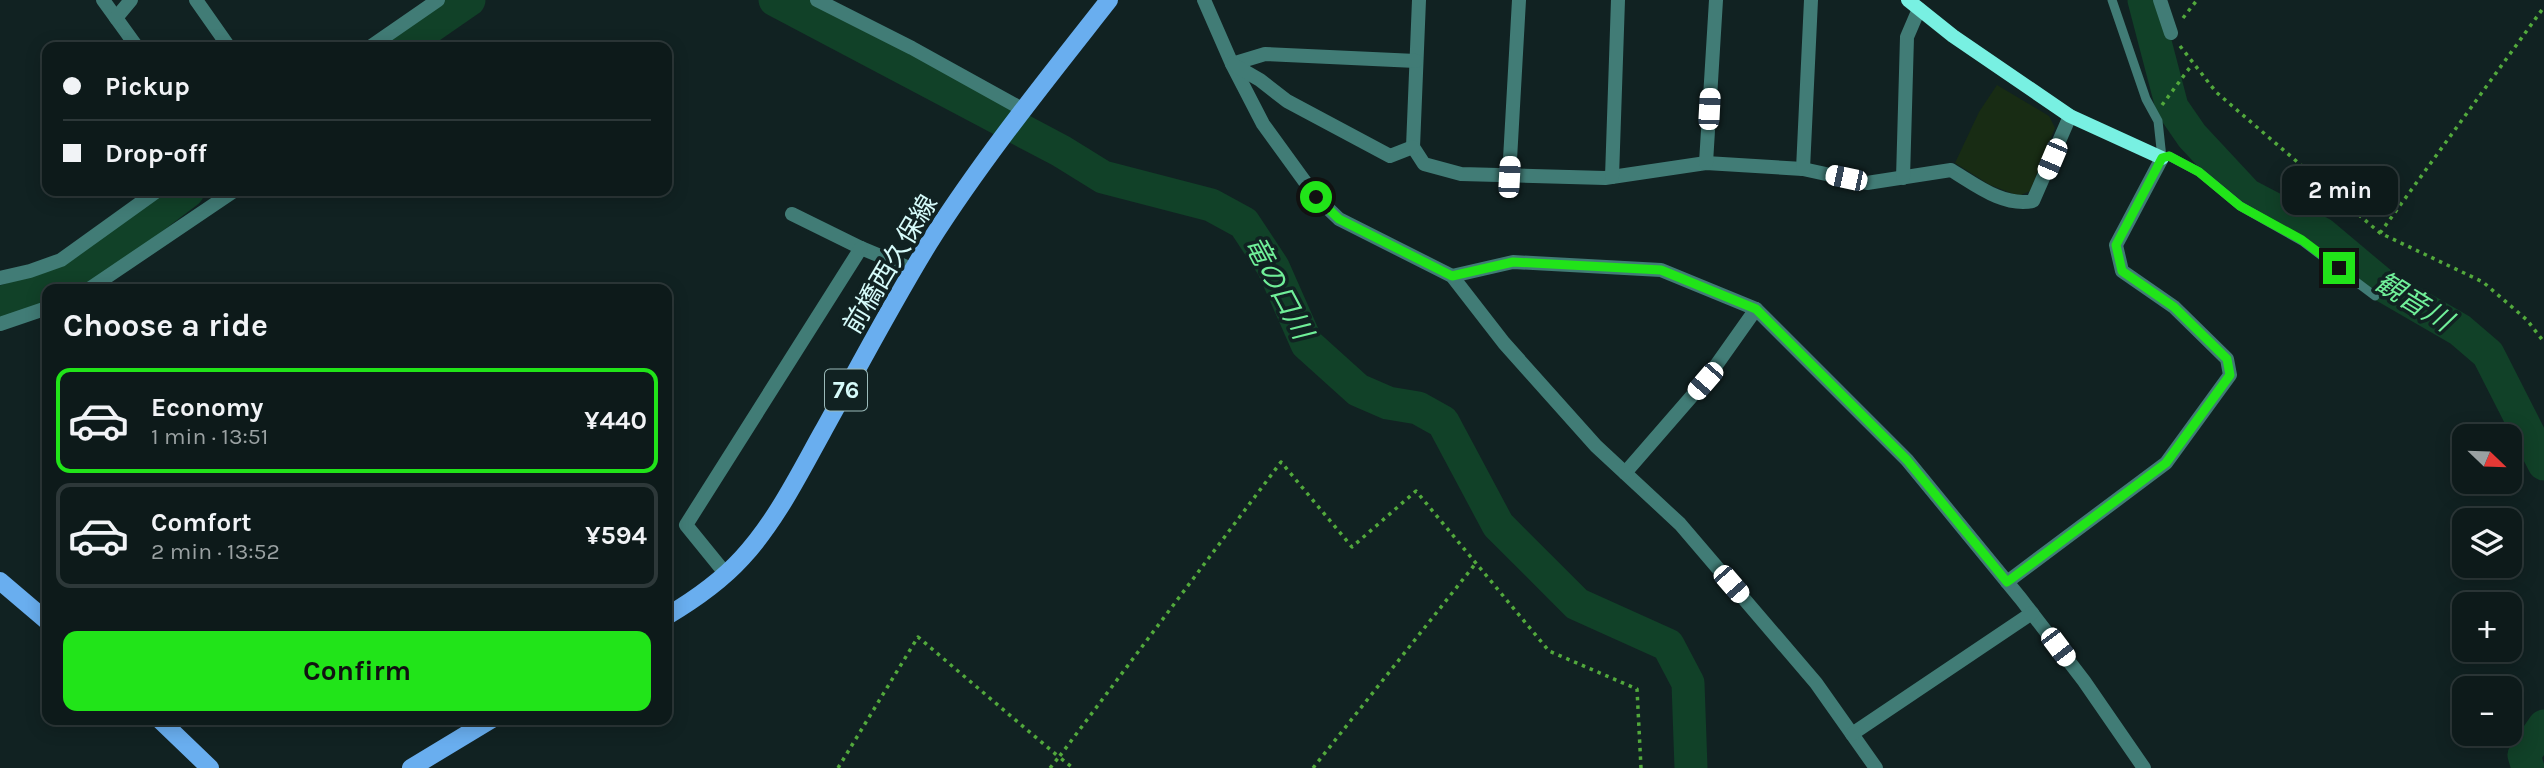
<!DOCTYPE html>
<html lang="en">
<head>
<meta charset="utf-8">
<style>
	body { margin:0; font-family:Karla,"Noto Sans JP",sans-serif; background:#162323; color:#f1f3f6; height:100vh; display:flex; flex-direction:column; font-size:26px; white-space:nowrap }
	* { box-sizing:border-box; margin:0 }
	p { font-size:23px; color:#9aa1a2 }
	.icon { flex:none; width:38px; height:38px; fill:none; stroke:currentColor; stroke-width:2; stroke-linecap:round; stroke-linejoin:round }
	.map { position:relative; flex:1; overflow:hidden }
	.details { position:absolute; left:42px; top:284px; width:630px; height:441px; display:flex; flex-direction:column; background:#0d1a1a; border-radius:14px; box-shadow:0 4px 18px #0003,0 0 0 2px #2d3839 }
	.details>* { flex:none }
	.hud { position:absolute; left:42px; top:42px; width:630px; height:154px; border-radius:14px; box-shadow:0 4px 18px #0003,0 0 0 2px #2d3839; display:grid; align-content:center; height:154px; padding:0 21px; background:#0d1a1a }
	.needle { width:46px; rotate:113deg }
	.fabs { position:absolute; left:2452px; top:424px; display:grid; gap:14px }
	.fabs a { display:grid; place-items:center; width:70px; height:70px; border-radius:14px; background:#0d1a1a; box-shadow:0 4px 18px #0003,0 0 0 2px #2d3839; font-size:35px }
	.end { position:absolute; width:32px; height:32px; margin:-16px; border:9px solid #21e419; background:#111; box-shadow:0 0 0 4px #111 }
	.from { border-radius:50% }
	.bubble { position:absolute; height:49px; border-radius:14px; background:#0d1a1a; box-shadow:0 4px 18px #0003,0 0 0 2px #2d3839; font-size:23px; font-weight:700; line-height:49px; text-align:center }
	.car { position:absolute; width:21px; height:42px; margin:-21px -10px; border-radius:9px; box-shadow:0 0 5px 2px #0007; background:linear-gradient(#fff 24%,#345 0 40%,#fff 0 76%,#345 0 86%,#fff 0) }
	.hud b { display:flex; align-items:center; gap:24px; height:66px; font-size:26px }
	.hud b+b { border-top:2px solid #2d3839 }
	.hud i { width:18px; height:18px; background:#f1f3f6 }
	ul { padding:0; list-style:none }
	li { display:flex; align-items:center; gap:21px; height:105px; margin:0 14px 10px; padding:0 7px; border:4px solid #2d3839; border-radius:14px }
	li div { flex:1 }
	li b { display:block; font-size:26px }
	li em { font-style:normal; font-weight:700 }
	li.current { border-color:#21e419 }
	li>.icon { width:63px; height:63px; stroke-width:1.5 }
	h2 { padding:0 21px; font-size:32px; line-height:84px }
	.action { display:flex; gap:14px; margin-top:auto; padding:14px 21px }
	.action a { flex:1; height:80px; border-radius:14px; background:#21e419; color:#111; font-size:28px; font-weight:700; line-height:80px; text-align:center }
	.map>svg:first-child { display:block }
	.green { fill:#182c14 }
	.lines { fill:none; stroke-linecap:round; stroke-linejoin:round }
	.river { stroke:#114128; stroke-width:33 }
	.path { stroke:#52a93c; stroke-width:3.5; stroke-dasharray:3.5 5; stroke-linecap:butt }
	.lane { stroke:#417c76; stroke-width:9 }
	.street { stroke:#417c76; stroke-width:14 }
	.secondary { stroke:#78f0e2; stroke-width:14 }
	.primary { stroke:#69aeef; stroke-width:18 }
	.route { stroke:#21e419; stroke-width:9 }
	.labels { text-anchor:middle; stroke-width:7; stroke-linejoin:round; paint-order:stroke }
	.shield { fill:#122; stroke:#9bbab9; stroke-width:2 }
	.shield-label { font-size:24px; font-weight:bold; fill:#d6fbfa }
	.street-label { font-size:26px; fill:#d6fbfa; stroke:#122 }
	.water-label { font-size:28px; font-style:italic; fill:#70ef99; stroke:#122 }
</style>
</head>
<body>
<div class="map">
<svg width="2544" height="768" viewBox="0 0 2544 768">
	<rect width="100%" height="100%" fill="#122"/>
	<polygon class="green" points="1997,85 2049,116 2055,128 2030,191 2019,196 1990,185 1955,163 1979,112"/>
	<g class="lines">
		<g class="river">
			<polyline points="775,0 1061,151 1103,177 1211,205 1244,223 1273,267 1307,344 1358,390 1388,403 1418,408 1443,422 1498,525 1577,604 1668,645 1688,683 1691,768"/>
			<polyline points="2144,0 2172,107 2192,136 2247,195 2322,234 2384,286 2460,330 2488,354 2544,464"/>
			<polyline points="401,47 469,0"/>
			<polyline points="0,303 72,279 188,191"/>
			<polyline points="2528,768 2524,755 2544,726"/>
		</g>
		<g class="path">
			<polyline points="2183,18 2197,0"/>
			<polyline points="2180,46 2216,92 2380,233 2483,282 2527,320 2544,342"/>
			<polyline points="2162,105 2191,66"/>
			<polyline points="2380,233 2544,7"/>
			<polyline points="838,768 918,637 1059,757 1281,462 1352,547 1416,491 1549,651 1637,689 1641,768"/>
			<polyline points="1050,768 1059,757 1073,768"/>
			<polyline points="1313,768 1476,563"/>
		</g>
		<polyline class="lane" points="2112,0 2146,99 2158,121 2162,158 2169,156 2199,172 2240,206 2302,241 2375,296"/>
		<g class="street">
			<polyline points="103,0 137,47"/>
			<polyline points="196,0 229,47"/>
			<polyline points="817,0 912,48 1024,110"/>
			<polyline points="1204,0 1232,64 1263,124 1316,197 1339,219 1452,276 1504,343 1596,446 1680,524 1816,683 1876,768"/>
			<path d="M1419 0 1413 147 1424 164 1461 174 1605 178 1706 163 1803 169 1867 183 1951 170C1976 185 2003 207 2033 201L2070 116"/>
			<polyline points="2160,0 2171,33"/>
			<polyline points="116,18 131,0"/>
			<polyline points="370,47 438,0"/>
			<polyline points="1232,64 1265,54 1416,61"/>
			<polyline points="1234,65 1260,80 1287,101 1390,156 1413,147"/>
			<polyline points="1706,163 1716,0"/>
			<polyline points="1803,169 1811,0"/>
			<polyline points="1509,177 1519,0"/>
			<polyline points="1612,177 1618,0"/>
			<polyline points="1903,178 1907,37 1919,9"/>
			<polyline points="792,214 861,248 914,270"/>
			<polyline points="1452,276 1513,262 1661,270 1756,309 1907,460 2021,599 2084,681 2144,768"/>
			<polyline points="0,278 30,271 61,260 157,191"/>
			<polyline points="89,289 234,191"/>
			<polyline points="0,324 47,308"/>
			<polyline points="1625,473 1705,381 1756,309"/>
			<polyline points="725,573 686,525 861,248"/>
			<polyline points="2007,582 2166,463 2230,375 2227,359 2174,307 2122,271 2116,245 2162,158"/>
			<polyline points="1852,734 2032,613"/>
		</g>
		<polyline class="secondary" points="1908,0 1953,36 2070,116 2162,158"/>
		<g class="primary">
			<polyline points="0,581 47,621"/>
			<path d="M667 616C694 600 721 581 742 558 776 521 798 476 822 433 857 370 891 305 929 243 983 158 1047 79 1109 0"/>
			<polyline points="159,719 210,768"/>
			<polyline points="411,768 492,719"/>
		</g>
	</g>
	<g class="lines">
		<polyline class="route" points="1316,197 1339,219 1452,276 1513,262 1661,270 1756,309 1907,460 2007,582 2166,463 2230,375 2227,359 2174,307 2122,271 2116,245 2162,158 2169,156 2199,172 2240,206 2302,240 2339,268"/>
	</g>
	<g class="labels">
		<rect class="shield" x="825" y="369.5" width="42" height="41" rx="5"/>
		<g class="shield-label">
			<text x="846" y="398">76</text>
		</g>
		<g class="street-label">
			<text transform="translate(890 264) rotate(-59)" y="9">前橋西久保線</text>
		</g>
		<g class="water-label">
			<text transform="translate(1279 287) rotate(62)" y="10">竜の口川</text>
			<text transform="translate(2414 301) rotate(32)" y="10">観音川</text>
		</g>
	</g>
</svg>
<div class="fabs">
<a><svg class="needle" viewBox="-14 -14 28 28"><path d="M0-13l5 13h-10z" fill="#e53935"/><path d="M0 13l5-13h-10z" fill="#9aa1a2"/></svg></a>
<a><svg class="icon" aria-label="layers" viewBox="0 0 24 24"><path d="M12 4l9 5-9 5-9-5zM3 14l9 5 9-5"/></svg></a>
<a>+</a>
<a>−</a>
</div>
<i class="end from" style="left:1316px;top:197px"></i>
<i class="end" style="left:2339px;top:268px"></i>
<div class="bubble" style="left:2282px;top:166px;width:116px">2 min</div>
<i class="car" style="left:1709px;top:109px;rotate:3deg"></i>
<i class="car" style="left:2052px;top:159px;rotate:203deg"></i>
<i class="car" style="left:1509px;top:177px;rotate:3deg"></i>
<i class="car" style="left:1846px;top:178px;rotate:282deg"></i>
<i class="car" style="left:1705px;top:381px;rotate:221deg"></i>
<i class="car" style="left:1731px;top:584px;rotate:139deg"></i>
<i class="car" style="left:2058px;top:647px;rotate:143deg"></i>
<div class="hud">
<b><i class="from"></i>Pickup</b>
<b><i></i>Drop-off</b>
</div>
<section class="details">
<h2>Choose a ride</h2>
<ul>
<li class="current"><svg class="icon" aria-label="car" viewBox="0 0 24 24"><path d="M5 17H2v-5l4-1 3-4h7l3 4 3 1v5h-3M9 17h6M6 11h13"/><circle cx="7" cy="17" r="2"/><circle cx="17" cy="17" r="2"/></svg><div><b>Economy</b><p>1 min · 13:51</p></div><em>¥440</em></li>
<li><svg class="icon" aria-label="car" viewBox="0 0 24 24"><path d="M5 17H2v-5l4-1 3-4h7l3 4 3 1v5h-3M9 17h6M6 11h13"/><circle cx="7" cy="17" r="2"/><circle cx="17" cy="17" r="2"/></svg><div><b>Comfort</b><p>2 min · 13:52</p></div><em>¥594</em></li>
</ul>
<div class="action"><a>Confirm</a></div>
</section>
</div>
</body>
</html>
